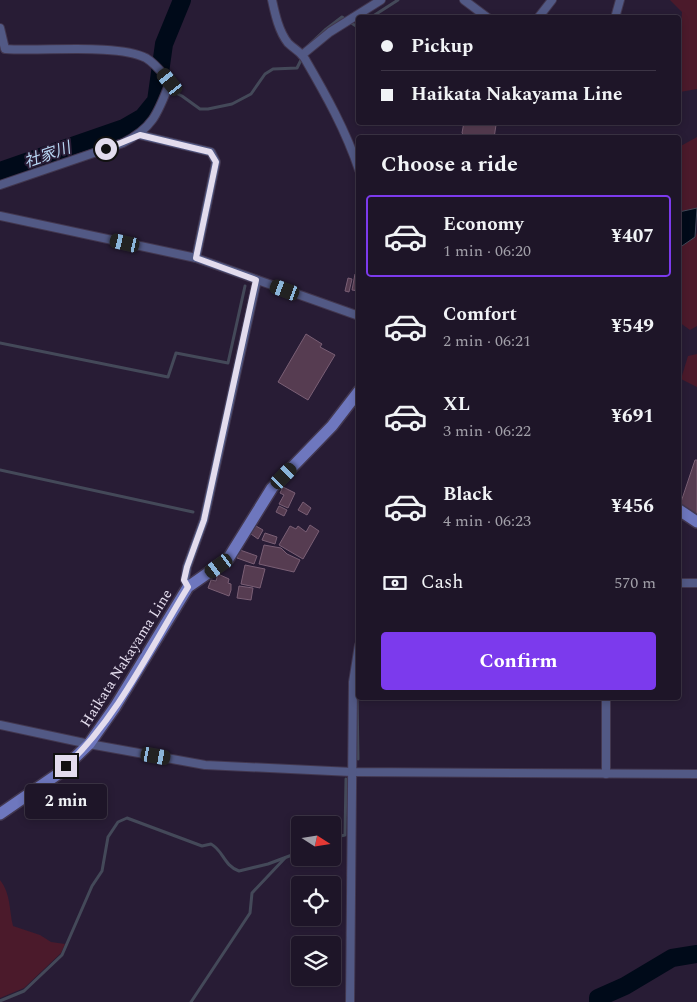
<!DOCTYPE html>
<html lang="en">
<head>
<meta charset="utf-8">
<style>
	body { margin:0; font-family:Spectral,"Noto Sans JP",serif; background:#2b2234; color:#f1f3f6; height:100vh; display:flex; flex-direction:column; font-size:19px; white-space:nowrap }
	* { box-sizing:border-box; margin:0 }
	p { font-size:16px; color:#a19fa8 }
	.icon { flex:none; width:28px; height:28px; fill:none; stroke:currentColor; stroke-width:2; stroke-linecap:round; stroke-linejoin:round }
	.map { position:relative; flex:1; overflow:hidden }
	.panel { position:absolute; left:356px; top:135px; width:325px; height:565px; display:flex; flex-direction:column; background:#1e1528; border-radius:5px; box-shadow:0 2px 8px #0003,0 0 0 1px #3c3445 }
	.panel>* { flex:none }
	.hud { position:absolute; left:356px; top:15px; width:325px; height:110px; border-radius:5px; box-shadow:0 2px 8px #0003,0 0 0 1px #3c3445; display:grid; align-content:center; height:110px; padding:0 25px; background:#1e1528 }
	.needle { width:32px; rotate:102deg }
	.fabs { position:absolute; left:291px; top:816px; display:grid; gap:10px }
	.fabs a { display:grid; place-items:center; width:50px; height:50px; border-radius:5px; background:#1e1528; box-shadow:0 2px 8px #0003,0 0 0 1px #3c3445; font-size:25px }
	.end { position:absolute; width:22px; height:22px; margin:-11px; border:6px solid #e3dced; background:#111; box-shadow:0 0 0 2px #111 }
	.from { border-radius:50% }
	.bubble { position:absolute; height:35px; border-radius:5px; background:#1e1528; box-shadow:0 2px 8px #0003,0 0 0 1px #3c3445; font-size:16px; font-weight:700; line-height:35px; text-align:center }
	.car { position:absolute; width:15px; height:30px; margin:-15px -8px; border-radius:6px; box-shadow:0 0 4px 1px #0007; background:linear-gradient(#222 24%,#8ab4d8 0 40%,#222 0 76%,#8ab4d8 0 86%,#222 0) }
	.hud b { display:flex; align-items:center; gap:18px; height:48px; font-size:19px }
	.hud b+b { border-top:1px solid #3c3445 }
	.hud i { width:12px; height:12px; background:#f1f3f6 }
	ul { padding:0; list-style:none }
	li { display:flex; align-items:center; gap:15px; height:82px; margin:0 10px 8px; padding:0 15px; border:2px solid transparent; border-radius:5px }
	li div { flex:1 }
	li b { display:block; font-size:19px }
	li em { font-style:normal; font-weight:700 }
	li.on { border-color:#7c3aed }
	li>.icon { width:45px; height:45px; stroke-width:1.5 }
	h2 { padding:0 25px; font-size:22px; line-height:60px }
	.pay { display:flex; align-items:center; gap:12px; height:55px; padding:0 25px; font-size:19px }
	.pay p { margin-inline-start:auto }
	.action { display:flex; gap:10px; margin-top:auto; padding:10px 25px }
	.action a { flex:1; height:58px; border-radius:5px; background:#7c3aed; color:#fff; font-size:20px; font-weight:700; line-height:58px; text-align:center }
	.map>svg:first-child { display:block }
	.green { fill:#4b1a2b }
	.water { fill:#000a19; stroke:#444959 }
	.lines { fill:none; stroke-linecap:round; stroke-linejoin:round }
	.stream { stroke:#444959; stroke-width:3 }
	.river { stroke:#000a19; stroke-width:18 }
	.building { fill:#563c51; stroke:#7a5f75 }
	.street-casing { stroke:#42374f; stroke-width:10 }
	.secondary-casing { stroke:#42374f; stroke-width:14 }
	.street { stroke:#525985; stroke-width:8 }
	.secondary { stroke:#6e77be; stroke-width:11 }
	.route { stroke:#e3dced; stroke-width:6 }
	.labels { text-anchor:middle; stroke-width:4; stroke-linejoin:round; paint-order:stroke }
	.street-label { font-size:15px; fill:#e3dced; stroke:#281c35 }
	.water-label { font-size:16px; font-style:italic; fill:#b6d4f1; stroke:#281c35 }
</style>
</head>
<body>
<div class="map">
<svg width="697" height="1002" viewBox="0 0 697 1002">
	<rect width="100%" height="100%" fill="#281c35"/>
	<g class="green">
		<polygon points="670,0 697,0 697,89 680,92 679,48 682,12"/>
		<polygon points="697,137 697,208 679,212 679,147"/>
		<polygon points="697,233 697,326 690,330 679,322 679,248 695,237"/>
		<polygon points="697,354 697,387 681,379 688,356"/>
		<path d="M0 880C11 894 9 910 13 926L40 935 51 942 65 944 61 953 24 988 0 998Z"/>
	</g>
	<polygon class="water" points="697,208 695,237 679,248 679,212"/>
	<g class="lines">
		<g class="stream">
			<polyline points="370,18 398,0"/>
			<polyline points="310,44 325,30 342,17 356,26 359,24"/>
			<polyline points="159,85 182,96 200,109 208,109 232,104 251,94 265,74 273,69 297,68 302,58"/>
			<polyline points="0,343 168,377 176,353 228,363 245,286"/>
			<polyline points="0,470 193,512"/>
			<polyline points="357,694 358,759"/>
			<polyline points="332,838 345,835 346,779"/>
			<path d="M0 1001 24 991 62 955 92 886 102 871 108 837 118 822 127 818 202 846 211 844C223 850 224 866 239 871L268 864 300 852"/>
			<polyline points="191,1002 250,913 252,893 285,858"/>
		</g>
		<g class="river">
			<polyline points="0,171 124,128 143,117 156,101 164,44 182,0"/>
			<polyline points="598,1002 598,998 625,986 672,958 697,954"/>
		</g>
	</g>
	<g class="building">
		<polygon points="464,122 490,122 496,125 494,138 466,138 462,133"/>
		<polygon points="355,274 359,275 359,291 352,290"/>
		<polygon points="348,278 352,279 349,292 345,291"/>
		<polygon points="306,334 322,344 320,347 335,355 308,400 278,382"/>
		<polygon points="695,460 697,460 697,516 679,508"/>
		<polygon points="283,487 295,493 288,508 279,504 284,495 280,493"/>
		<polygon points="303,502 311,508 307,515 298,510"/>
		<polygon points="279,506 287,510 284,516 276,512"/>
		<polygon points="310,525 319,531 303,559 279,545 290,526 296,529 298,526 306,532"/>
		<polygon points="256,526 263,530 258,539 251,534"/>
		<polygon points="265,533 277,537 275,544 262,540"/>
		<polygon points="264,545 281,548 287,554 300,560 294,572 259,564"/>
		<polygon points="240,550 257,556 254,564 237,558"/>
		<polygon points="245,565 265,569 260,588 241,584"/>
		<polygon points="218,574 229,579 228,583 231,584 231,590 229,596 208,588 211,580 216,581"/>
		<polygon points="239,586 253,588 251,600 237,598"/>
	</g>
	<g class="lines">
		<g class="street-casing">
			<g id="street">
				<path d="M272 0C275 14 279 32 288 43 294 49 301 52 305 59 326 95 346 131 359 170"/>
				<polyline points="464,0 488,18"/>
				<polyline points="538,18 552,0"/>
				<polyline points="615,18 620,0"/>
				<path d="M0 28 5 49C40 52 117 43 146 58 156 64 163 74 170 82 158 113 153 128 123 143L0 185"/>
				<polyline points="302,55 330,32 381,0"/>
				<polyline points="140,135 211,152 216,162 196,258"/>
				<polyline points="0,216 196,258 359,316"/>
				<polyline points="679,583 697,583"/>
				<polyline points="188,587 185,580 187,567 204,520 257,280"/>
				<polyline points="606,698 606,774"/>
				<polyline points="0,725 89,744 205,765 352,772 697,774"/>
				<polyline points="350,1002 353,682 359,645"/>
			</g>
		</g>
		<g class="secondary-casing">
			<g id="secondary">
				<polyline points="679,510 697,522"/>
				<polyline points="0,814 58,774 89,744 115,707 188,587 228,559 272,488 332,426 359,391"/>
			</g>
		</g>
		<use href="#street" class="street"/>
		<use href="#secondary" class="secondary"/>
	</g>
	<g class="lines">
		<path class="route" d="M66 766C117 719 151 647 188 587L184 580 187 567 204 520 256 280 196 258 216 162 210 152 140 135 106 149"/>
	</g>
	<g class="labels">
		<g class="street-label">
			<text transform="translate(126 658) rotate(-58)" y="5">Haikata Nakayama Line</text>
		</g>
		<g class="water-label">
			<text transform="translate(47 154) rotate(-19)" y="6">社家川</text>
		</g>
	</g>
</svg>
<div class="fabs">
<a><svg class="needle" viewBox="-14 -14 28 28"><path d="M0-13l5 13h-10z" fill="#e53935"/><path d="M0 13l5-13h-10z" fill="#a19fa8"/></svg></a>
<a><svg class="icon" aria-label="locate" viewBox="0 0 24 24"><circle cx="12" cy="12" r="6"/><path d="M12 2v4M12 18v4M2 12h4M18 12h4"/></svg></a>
<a><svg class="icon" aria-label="layers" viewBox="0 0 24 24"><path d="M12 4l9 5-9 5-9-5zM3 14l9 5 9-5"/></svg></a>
</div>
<i class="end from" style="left:106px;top:149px"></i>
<i class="end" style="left:66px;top:766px"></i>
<div class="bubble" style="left:25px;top:784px;width:82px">2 min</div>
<i class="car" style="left:170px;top:82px;rotate:321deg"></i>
<i class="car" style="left:125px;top:243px;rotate:283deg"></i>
<i class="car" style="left:285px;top:290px;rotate:290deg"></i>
<i class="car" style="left:284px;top:476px;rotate:44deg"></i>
<i class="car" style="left:219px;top:566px;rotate:234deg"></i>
<i class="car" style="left:156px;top:756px;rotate:100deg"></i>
<div class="hud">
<b><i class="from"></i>Pickup</b>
<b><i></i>Haikata Nakayama Line</b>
</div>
<section class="panel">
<h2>Choose a ride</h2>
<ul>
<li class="on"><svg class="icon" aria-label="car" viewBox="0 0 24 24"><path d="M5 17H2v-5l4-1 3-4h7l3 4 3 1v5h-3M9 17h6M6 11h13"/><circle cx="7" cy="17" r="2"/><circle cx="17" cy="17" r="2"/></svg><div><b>Economy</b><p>1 min · 06:20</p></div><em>¥407</em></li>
<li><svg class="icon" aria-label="car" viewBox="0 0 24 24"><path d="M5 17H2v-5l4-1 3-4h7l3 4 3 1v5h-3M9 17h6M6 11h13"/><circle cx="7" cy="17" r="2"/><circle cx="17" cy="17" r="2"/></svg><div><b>Comfort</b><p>2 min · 06:21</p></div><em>¥549</em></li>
<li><svg class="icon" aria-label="car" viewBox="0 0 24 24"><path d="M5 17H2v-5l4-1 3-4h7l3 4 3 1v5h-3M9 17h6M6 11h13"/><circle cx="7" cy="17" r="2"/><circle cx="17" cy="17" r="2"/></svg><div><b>XL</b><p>3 min · 06:22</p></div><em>¥691</em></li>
<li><svg class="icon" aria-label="car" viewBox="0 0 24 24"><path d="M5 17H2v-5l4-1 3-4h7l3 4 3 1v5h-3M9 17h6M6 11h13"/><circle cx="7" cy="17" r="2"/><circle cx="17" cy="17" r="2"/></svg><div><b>Black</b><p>4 min · 06:23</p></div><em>¥456</em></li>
</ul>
<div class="pay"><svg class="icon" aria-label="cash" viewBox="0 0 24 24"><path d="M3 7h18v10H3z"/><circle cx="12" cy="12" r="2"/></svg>Cash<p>570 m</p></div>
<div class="action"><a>Confirm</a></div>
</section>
</div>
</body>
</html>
